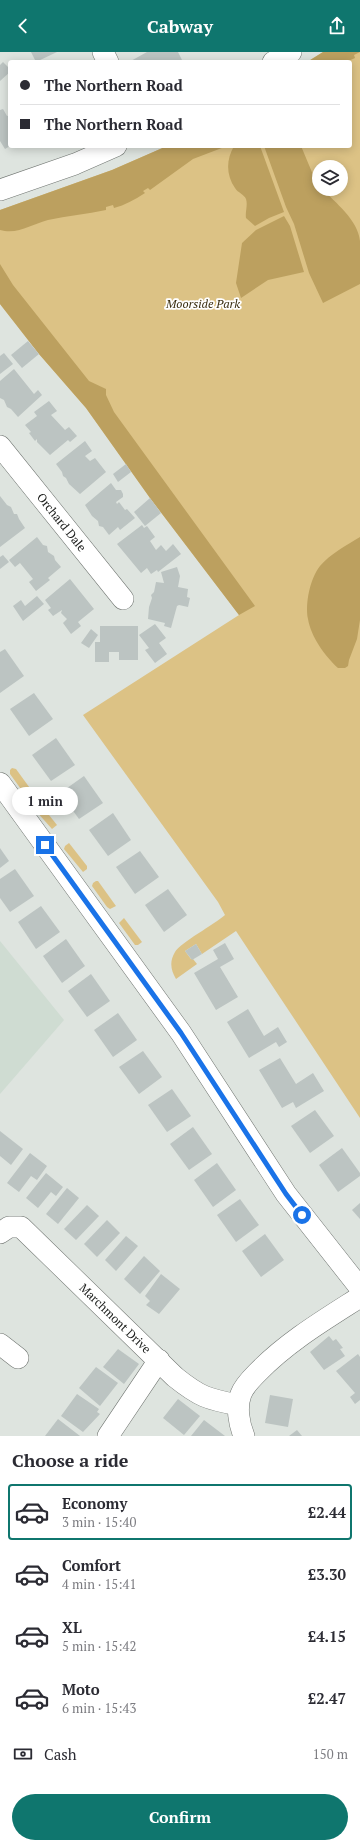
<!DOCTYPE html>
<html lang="en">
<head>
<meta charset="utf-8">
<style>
	body { margin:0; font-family:"PT Serif",serif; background:#f7f7f7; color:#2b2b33; height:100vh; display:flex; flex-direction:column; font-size:15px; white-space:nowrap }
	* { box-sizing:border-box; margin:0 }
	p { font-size:13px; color:#7c7c81 }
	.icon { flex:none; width:22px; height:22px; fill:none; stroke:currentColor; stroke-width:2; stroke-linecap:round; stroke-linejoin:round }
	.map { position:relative; height:1384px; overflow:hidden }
	.panel { display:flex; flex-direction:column; background:#fff; flex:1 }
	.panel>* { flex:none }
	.hud { position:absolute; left:8px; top:8px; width:344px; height:88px; border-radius:4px; box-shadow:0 2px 10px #0003; display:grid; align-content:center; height:88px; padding:0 12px; background:#fff }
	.buttons { position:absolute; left:312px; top:108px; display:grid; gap:8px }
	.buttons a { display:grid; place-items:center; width:36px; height:36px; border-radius:50%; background:#fff; box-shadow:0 2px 10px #0003; font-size:20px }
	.end { position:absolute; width:18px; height:18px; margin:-9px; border:5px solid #1a73e8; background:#fff; box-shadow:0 0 0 2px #fff }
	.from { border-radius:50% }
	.bubble { position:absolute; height:28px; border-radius:14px; background:#fff; box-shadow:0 2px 10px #0003; font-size:13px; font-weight:600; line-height:28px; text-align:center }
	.hud b { display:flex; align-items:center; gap:14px; height:38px; font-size:15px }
	.hud b+b { border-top:1px solid #e1e1e2 }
	.hud i { width:10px; height:10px; background:#2b2b33 }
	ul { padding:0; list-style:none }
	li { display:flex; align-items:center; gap:12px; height:56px; margin:0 8px 6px; padding:0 4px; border:2px solid transparent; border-radius:4px }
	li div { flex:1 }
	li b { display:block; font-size:15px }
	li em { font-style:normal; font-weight:600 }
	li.active { border-color:#0f766e }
	li>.icon { width:36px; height:36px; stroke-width:1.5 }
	h2 { padding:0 12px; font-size:18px; line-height:48px }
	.pay { display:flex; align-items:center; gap:10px; height:44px; padding:0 12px; font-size:15px }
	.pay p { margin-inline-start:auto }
	.primary-button { display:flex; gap:8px; margin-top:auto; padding:8px 12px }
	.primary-button a { flex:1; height:46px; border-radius:24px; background:#0f766e; color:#fff; font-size:16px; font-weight:600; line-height:46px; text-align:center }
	header { display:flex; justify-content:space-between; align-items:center; height:52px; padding:0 12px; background:#0f766e; color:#fff; font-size:18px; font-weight:600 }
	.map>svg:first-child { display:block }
	.built { fill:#cfdcd2 }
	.green { fill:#dcc285; fill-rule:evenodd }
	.forest { fill:#bca05f }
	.building { fill:#bcc4c2 }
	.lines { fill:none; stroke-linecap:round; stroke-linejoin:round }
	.minor-casing { stroke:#717672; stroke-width:22 }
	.minor { stroke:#fff; stroke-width:21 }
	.route { stroke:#1a73e8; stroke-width:5 }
	.labels { text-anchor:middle; stroke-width:3.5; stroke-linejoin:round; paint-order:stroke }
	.park-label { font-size:12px; font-style:italic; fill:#3a2e10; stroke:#fff }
	.street-label { font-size:12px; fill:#191b19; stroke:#fff }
</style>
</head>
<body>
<header><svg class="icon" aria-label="back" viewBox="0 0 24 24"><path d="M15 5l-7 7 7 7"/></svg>Cabway<svg class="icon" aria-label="share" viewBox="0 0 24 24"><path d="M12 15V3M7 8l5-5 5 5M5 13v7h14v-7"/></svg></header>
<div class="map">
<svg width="360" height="1384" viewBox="0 0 360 1384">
	<rect width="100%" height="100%" fill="#dee4df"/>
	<polygon class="built" points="0,889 64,968 0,1042"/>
	<g class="green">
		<path d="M323 0H360V1066L236 879 202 902 196 892 185 899 191 907H193L197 912 176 927C171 918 169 910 175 900 180 891 215 872 225 863L218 850 83 663 239 563 150 446 86 356 39 302 0 252V158L112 118 167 94H350V10H307ZM319 115H341V137H319Z"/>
		<polygon points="12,716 16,717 32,739 32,741 28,744 26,744 10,722 10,718"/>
		<polygon points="41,753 57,773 52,777 36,759 36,755"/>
		<polygon points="69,791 87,814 87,817 83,820 64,797 65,794"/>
		<polygon points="96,829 98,829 116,854 110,857 107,855 92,834 93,831"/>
		<polygon points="124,866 142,890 138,893 135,893 119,871"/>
	</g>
	<g class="forest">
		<polygon points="323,0 360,0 354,3 355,6 346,10 307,10"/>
		<path d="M167 94H227L193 107 150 138 148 136 143 139 145 141C134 148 125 153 114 156L113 153 106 155V158C87 162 67 164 48 168 32 172 18 183 0 178V158L112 118Z"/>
		<path d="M234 94H260L284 160 269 166 255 174 246 166C245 160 248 153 246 147 244 142 238 141 235 136 226 123 226 108 234 94Z"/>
		<path d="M264 94H301L319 137H322C335 150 358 168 360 189 360 203 360 218 360 232L323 251 309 221 294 172 286 155Z"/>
		<polygon points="284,164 290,174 304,220 268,228 241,246 236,231 242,191 256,178"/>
		<polygon points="0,212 13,233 89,329 106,337 106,343 114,360 255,554 239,563 150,446 86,356 39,302 0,252"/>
		<path d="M360 485V568L357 587 349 608 348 614 345 616H338C325 604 311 585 308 567 305 551 310 527 320 514 330 502 347 493 360 485Z"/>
	</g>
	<g class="building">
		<polygon points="31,0 57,0 36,10"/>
		<polygon points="147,0 178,0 183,10 129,10"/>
		<polygon points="3,10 10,17 10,20 0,29 0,13"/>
		<polygon points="3,57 7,64 10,63 10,94 5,97 0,89 0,58"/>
		<polygon points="28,289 39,302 22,316 11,303"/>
		<polygon points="4,301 13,312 0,322 0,304"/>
		<polygon points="14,317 34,342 38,338 42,343 18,365 11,357 7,355 4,348 0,346 0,329"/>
		<polygon points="49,349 57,359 51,363 65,378 69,375 77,384 70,390 68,388 50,403 37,390 37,387 35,389 29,381 31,380 25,373 37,364 34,360"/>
		<polygon points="85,389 92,399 85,404 90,409 95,406 106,420 80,442 69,432 66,426 63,424 62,420 56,412"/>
		<polygon points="126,412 131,420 118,430 113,422"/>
		<polygon points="111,431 116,438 121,438 123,442 123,445 116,450 117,452 119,450 125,458 127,457 135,466 120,478 118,475 109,483 103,475 99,474 98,469 92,464 85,453"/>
		<polygon points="0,444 7,453 11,455 14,462 17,462 19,467 25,476 0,495"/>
		<polygon points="150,446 161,461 145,474 134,460"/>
		<polygon points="142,473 144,476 147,474 155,485 150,489 156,498 161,493 166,499 173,492 181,502 158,520 157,518 151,522 147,516 141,521 117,492"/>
		<polygon points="37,485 43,493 47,494 48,500 54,504 55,508 61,515 48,526 50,528 36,539 29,530 33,527 20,511 15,515 9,508"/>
		<polygon points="3,503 9,510 0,517 0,505"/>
		<polygon points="177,515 180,524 178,535 188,537 187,545 190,546 188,555 179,553 177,554 171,576 164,574 165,571 148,567 149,555 152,546 151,543 154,540 156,530 164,531 161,520"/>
		<polygon points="70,527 94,557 78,570 81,574 71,582 63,571 67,567 61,561 62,558 53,564 48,558 51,556 45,548"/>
		<polygon points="37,544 44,552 23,569 13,554 21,548 25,554"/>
		<polygon points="155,572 166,586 159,591 167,602 155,611 145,598 149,596 139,583"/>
		<polygon points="100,574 138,574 138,608 119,608 119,600 109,600 109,610 95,610 95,590 100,590"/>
		<polygon points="91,577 98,583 89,596 81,591"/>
		<polygon points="5,597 24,624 0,641 0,600"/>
		<polygon points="34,641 53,667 29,684 10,657"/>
		<polygon points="56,686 75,713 51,729 32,703"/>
		<polygon points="84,724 103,751 79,767 60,741"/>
		<polygon points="113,761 131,788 108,804 89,778"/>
		<polygon points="0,796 9,809 0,816"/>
		<polygon points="140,799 159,825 135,842 116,815"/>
		<polygon points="15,817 34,844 10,860 0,846 0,827"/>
		<polygon points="168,837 187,863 164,880 145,853"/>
		<polygon points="41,854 60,880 36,897 18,870"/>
		<polygon points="66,887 85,914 62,931 43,904"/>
		<polygon points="225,891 234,907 220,915 238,945 216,958 194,921 218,907 213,898"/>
		<polygon points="196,892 202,902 192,908 185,899"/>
		<polygon points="91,922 110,949 87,965 68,939"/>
		<polygon points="248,957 264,984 278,975 287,990 279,995 276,990 249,1006 227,970"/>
		<polygon points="118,961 137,988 113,1005 94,978"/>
		<polygon points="143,999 162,1025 139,1042 119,1015"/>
		<polygon points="280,1006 296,1032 313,1021 324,1039 296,1056 293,1050 282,1056 259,1018"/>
		<polygon points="172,1037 191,1064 167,1080 148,1053"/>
		<polygon points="315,1058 334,1084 310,1101 291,1074"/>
		<polygon points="193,1075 212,1102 189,1118 170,1092"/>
		<polygon points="0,1079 23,1097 11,1113 0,1104"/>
		<polygon points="342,1096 360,1121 360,1124 338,1140 319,1113"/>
		<polygon points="30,1101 47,1114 37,1128 31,1124 19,1140 7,1131"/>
		<polygon points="217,1111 236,1138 213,1155 194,1128"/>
		<polygon points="46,1121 63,1135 56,1144 51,1140 38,1156 26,1146"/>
		<polygon points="67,1136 79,1146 58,1172 46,1162"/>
		<polygon points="240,1147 259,1173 236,1190 217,1163"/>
		<polygon points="360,1151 360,1167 352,1158"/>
		<polygon points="87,1153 99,1164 76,1188 64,1177"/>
		<polygon points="107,1168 120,1181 97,1205 84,1192"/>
		<polygon points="265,1182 284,1208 261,1225 242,1199"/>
		<polygon points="126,1184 138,1194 116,1219 105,1208"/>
		<polygon points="144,1204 160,1219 140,1242 124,1227"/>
		<polygon points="161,1222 180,1237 159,1262 146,1253 150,1249 145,1244"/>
		<polygon points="329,1284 333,1289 336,1287 343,1296 340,1297 345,1304 324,1318 310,1300"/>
		<polygon points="118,1297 139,1312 124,1332 103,1315"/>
		<polygon points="358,1302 360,1305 360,1348 355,1352 350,1345 355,1341 336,1319"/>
		<polygon points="96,1315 118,1331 100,1354 79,1336"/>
		<polygon points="77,1342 99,1357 97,1360 100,1362 83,1380 61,1364"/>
		<polygon points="270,1343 293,1347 288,1375 265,1371"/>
		<polygon points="178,1347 200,1364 184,1383 163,1366"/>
		<polygon points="58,1367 80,1384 45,1384"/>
		<polygon points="204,1368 225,1384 191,1384"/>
		<polygon points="297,1378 302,1384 289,1384"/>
	</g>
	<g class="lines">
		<g class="minor-casing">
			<g id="minor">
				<polyline points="103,0 108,10"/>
				<polyline points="273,10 291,0"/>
				<polyline points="0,138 75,112 116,94"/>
				<path id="s1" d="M0 394 123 547"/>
				<polyline points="0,731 181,981 286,1142 360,1236"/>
				<path id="s2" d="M0 1181 9 1175H21L175 1325C200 1345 207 1347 238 1353"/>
				<polyline points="0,1292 18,1306"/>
				<polyline points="108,1384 159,1308"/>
				<path d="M244 1384C239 1372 236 1355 241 1342 244 1334 251 1327 257 1321 287 1290 324 1268 360 1245"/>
			</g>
		</g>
		<use href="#minor" class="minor"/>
	</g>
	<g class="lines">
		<polyline class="route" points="45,793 181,981 286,1142 302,1163"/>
	</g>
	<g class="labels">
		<g class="park-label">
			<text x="203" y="256">Moorside Park</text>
		</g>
		<g class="street-label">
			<text dy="4" stroke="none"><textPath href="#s1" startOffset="98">Orchard Dale</textPath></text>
			<text dy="4" stroke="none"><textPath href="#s2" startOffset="154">Marchmont Drive</textPath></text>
		</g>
	</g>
</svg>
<div class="buttons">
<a><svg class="icon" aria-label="layers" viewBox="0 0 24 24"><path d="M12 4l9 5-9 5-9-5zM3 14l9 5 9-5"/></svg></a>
</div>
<i class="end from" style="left:302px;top:1163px"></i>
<i class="end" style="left:45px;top:793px"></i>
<div class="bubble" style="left:12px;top:735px;width:66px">1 min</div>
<div class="hud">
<b><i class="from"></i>The Northern Road</b>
<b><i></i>The Northern Road</b>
</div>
</div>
<section class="panel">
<h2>Choose a ride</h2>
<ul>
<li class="active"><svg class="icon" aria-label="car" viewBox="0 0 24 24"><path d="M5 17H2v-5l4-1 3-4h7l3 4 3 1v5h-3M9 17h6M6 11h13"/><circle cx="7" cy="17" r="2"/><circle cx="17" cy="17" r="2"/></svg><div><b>Economy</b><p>3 min · 15:40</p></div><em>£2.44</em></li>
<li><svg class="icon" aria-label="car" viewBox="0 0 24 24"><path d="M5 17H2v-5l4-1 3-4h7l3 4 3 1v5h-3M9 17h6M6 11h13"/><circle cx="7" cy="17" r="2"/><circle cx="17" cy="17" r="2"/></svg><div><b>Comfort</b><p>4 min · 15:41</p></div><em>£3.30</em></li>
<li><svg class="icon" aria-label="car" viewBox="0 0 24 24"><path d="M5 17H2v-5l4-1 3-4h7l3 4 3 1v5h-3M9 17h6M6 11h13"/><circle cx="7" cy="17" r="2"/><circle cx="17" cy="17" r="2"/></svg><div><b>XL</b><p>5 min · 15:42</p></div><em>£4.15</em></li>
<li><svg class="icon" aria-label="car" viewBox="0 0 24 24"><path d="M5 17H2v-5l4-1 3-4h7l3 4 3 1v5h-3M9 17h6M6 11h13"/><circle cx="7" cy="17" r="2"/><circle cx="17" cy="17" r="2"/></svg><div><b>Moto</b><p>6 min · 15:43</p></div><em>£2.47</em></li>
</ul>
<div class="pay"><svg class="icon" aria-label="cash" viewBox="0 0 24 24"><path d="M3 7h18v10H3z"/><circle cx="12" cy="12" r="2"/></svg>Cash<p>150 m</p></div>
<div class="primary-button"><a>Confirm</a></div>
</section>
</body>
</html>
